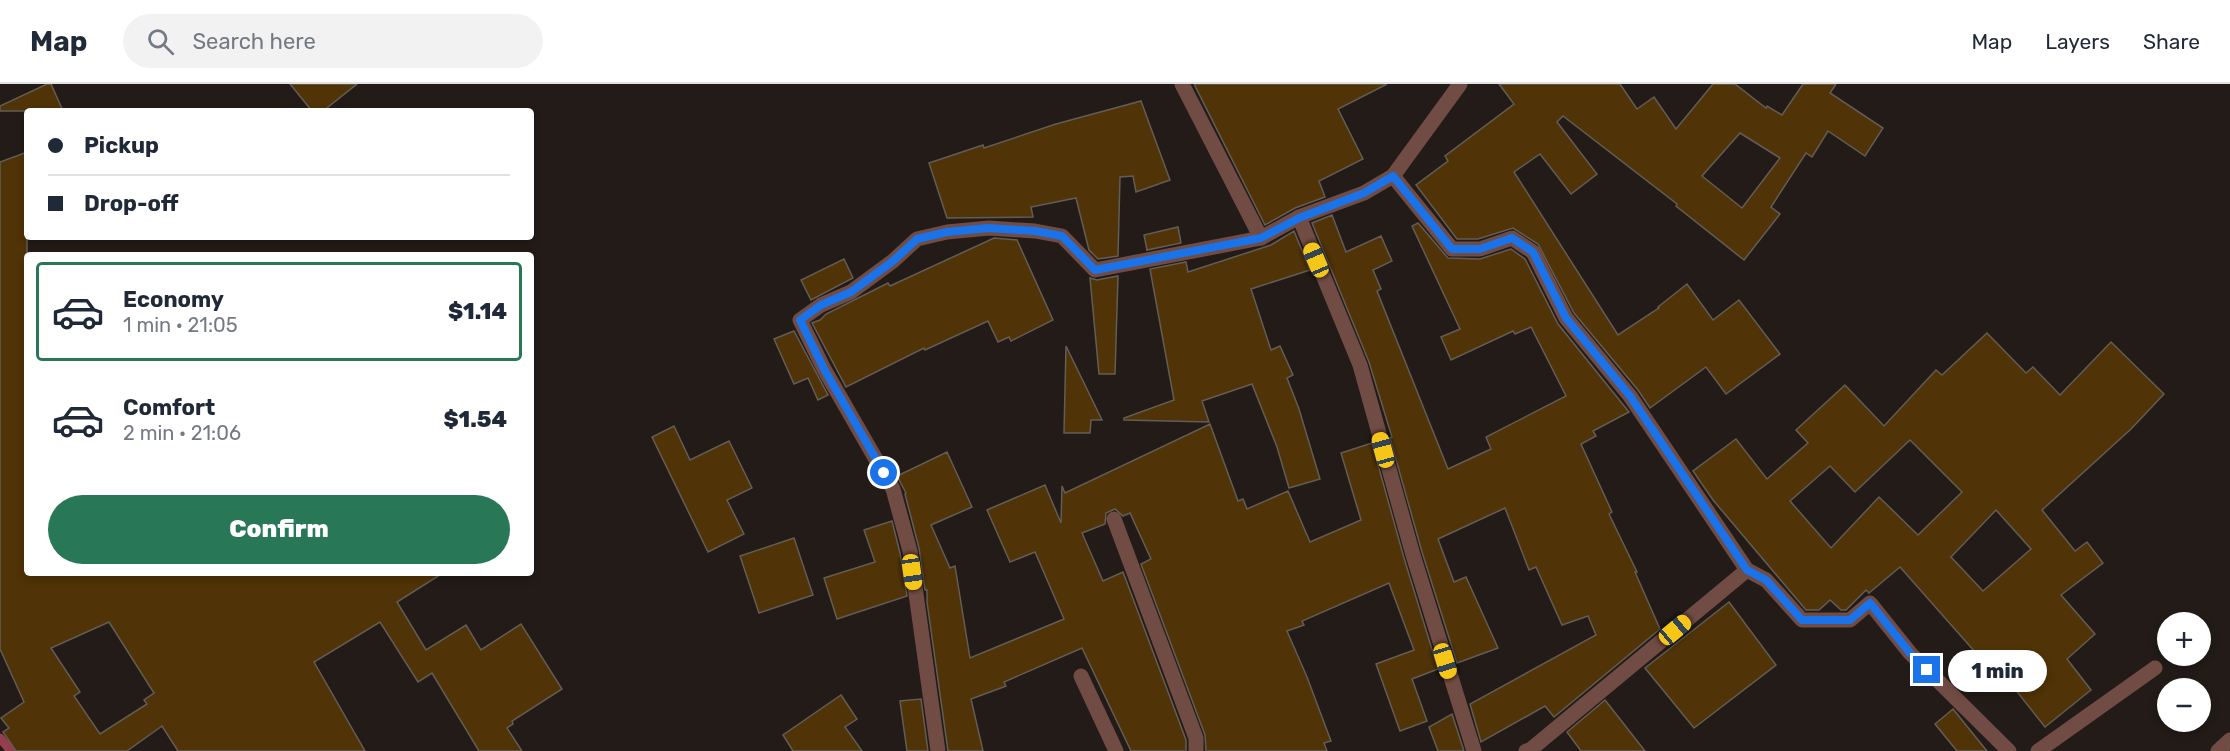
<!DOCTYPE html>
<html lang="en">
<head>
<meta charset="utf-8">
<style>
	body { margin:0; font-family:Rubik,sans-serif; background:#f2f2f3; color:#1f2937; height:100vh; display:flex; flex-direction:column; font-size:22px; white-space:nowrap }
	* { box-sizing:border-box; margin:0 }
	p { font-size:20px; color:#747a83 }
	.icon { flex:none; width:33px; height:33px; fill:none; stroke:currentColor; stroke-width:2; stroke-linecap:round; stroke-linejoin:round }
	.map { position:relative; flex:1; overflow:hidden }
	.drawer { position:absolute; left:24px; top:168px; width:510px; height:324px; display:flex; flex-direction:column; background:#fff; border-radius:6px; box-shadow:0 3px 9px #0003 }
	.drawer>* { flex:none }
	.top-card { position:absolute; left:24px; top:24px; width:510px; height:132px; border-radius:6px; box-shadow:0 3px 9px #0003; display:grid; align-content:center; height:132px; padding:0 24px; background:#fff }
	.fabs { position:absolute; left:2157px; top:528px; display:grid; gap:12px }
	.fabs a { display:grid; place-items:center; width:54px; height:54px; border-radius:50%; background:#fff; box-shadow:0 3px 9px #0003; font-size:30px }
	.end { position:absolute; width:27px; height:27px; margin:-14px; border:8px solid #1a73e8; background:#fff; box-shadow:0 0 0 3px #fff }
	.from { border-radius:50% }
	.bubble { position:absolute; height:42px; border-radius:21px; background:#fff; box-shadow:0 3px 9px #0003; font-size:20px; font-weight:800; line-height:42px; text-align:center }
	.car { position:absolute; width:18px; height:36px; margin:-18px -9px; border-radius:8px; box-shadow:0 0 4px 2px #0007; background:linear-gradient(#f5c518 24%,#345 0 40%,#f5c518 0 76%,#345 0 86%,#f5c518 0) }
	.top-card b { display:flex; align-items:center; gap:21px; height:57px; font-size:22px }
	.top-card b+b { border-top:2px solid #e0e1e3 }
	.top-card i { width:15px; height:15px; background:#1f2937 }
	ul { padding:10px 0 0; list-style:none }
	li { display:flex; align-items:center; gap:18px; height:99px; margin:0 12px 9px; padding:0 12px; border:3px solid transparent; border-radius:6px }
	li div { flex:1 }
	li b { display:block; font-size:22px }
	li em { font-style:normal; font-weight:800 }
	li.current { border-color:#287858 }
	li>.icon { width:54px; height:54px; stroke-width:1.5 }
	.cta { display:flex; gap:12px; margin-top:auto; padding:12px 24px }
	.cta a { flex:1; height:69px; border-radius:36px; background:#287858; color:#fff; font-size:24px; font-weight:800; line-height:69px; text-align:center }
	header { display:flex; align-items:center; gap:36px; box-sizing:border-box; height:84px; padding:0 30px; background:#fff; border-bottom:2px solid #e0e1e3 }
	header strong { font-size:28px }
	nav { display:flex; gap:33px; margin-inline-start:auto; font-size:21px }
	.search { width:420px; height:54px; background:#f2f2f3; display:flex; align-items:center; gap:15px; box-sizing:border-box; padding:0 21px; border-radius:33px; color:#747a83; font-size:22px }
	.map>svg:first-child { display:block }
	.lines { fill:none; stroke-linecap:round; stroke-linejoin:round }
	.stream { stroke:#943e4e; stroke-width:9 }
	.building { fill:#503306; stroke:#635d56; stroke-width:1.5; fill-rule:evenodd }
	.street { stroke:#714c44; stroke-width:15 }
	.route { stroke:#1a73e8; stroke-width:8 }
</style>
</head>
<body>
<header>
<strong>Map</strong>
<div class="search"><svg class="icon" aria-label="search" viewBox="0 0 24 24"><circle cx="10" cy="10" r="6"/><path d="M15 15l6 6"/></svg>Search here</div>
<nav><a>Map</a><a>Layers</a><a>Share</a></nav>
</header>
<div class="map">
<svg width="2230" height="667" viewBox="0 0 2230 667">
	<rect width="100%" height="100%" fill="#221b17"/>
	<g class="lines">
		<polyline class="stream" points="0,654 11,667"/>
	</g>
	<g class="building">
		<polygon points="47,0 51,0 63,27 0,27 0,22"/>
		<polygon points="290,0 357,0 323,27 312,27"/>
		<polygon points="1194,0 1387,0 1338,25 1363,75 1319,97 1325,113 1295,124 1265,141"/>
		<path d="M1499 0H1620L1637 25 1654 13 1676 45 1713 0H1735L1766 24 1767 22 1782 31 1803 0H1836L1830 9 1883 44 1865 72 1828 47 1812 73 1806 69 1771 123 1780 130 1744 176 1676 122 1677 120 1563 32 1557 38 1597 90 1571 110 1540 70 1514 88 1618 251 1659 224 1658 223 1687 200 1713 236 1739 216 1780 270 1726 310 1706 283 1650 324 1638 306 1574 229 1538 160 1513 144 1478 155H1457L1416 101 1448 77 1445 72 1514 20ZM1740 49 1780 74 1742 124 1702 92Z"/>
		<polygon points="1141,17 1170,96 1136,108 1133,92 1120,93 1118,172 1098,175 1089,166 1076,114 1031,123 1033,133 947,134 929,79 983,61 984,64 1056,40"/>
		<path d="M27 68V489H443L397 518 426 566 466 541 481 566 521 540 562 605 512 637 513 640 507 644 522 667H479L432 589 418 598 380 538 314 578 365 667H178L162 642 127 667H16L3 648 9 644 1 634 24 618 0 565V78ZM109 538 154 609 144 616 147 620 100 650 74 612 80 608 51 564Z"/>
		<polygon points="1332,131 1346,168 1381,152 1392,177 1373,186 1381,205 1377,207 1448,385 1491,365 1486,353 1566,312 1531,243 1515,250 1513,247 1451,276 1441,253 1460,245 1412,142 1418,139 1448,174 1480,175 1511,165 1525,175 1558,240 1629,328 1593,347 1596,352 1581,360 1612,428 1609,430 1637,488 1635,488 1660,545 1554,633 1545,622 1481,658 1470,620 1596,551 1588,532 1562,541 1536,483 1529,486 1505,424 1438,455 1454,498 1466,493 1498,564 1457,579 1422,468 1390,354 1392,353 1369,278 1312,139"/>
		<polygon points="1178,143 1181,159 1147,166 1144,151"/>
		<polygon points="1294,147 1310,186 1251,205 1271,266 1280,262 1293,291 1287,294 1299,325 1320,395 1289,404 1277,363 1252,300 1202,317 1209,338 1124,336 1124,334 1174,316 1150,185 1186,178 1188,188 1271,161"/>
		<polygon points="994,154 1017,156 1053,236 1011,257 1009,253 998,258 988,237 925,266 924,264 846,303 812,239 820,236 826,230 888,199 890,202"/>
		<polygon points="844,175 853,194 811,216 801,196"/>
		<polygon points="1118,192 1115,290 1099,290 1090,194 1097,196"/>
		<polygon points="794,247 828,311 818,316 808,294 794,300 774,255"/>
		<path d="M1987 249 2026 289 2033 283 2060 311 2111 258 2164 310 2131 345 2042 426 2075 467 2087 458 2103 479 2061 511 2095 550 2067 575 2091 606 2045 643 2003 590 1998 594 1900 483 1869 509 1866 506 1846 526H1841L1830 516 1819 526H1806L1713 416 1693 387 1736 355 1767 395 1808 359 1796 346 1845 301 1884 342 1936 286 1942 291ZM1910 356 1962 408 1918 451 1879 413 1831 464 1790 417 1830 382 1855 408ZM1996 426 2031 465 1983 507 1951 473Z"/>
		<polygon points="1066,262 1102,336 1091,336 1090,349 1064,349"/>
		<polygon points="1210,340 1238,417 1243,415 1247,425 1288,407 1310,458 1361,436 1341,369 1372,359 1404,474 1438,585 1412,595 1427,637 1400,647 1376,580 1414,566 1389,499 1302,537 1304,541 1287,547 1307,593 1331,657 1324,659 1327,667 1206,667 1205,651 1141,480 1151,475 1130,429 1123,432 1115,425 1106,429 1105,440 1082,449 1103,497 1123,488 1186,656 1186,667 1131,667 1082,564 1004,598 1006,602 971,615 983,667 948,667 927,518 927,506 925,506 919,464 905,410 906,409 897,392 947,368 972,423 931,441 950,484 955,482 970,574 1064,535 1035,468 1010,478 987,426 1045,401 1061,439 1062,402 1065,409"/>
		<polygon points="674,342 690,376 729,357 752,404 727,416 744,450 708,468 652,353"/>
		<polygon points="892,437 900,469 907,512 837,535 824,494 875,478 864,446"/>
		<polygon points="794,454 813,511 759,529 740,472"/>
		<polygon points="1729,518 1776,581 1694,644 1645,584"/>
		<polygon points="841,611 857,635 845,643 862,667 793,667 783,651"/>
		<polygon points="921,615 928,667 907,667 900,617"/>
		<polygon points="1605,616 1645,667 1581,667 1567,648"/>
		<polygon points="1953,625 1987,667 1957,667 1935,640"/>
		<polygon points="1452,630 1464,667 1438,667 1429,643"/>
	</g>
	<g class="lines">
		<g class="street">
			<polyline points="1182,0 1261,154"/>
			<polyline points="1393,92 1452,165 1480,165 1512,154 1533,168 1566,234 1630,312 1747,486 1766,496 1802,536 1850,536 1870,519 1910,569 2009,667"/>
			<polyline points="1299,133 1360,281 1413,471 1474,667"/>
			<polyline points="1114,435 1196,654 1196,667"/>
			<polyline points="1081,592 1116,667"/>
			<polyline points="938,667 910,467 893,405 824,285 800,236 821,221 851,208 893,177 917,155 947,148 989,144 1035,147 1062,152 1095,186 1261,154 1299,133 1364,109 1393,92 1460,0"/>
			<polyline points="1526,667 1530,666 1747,486"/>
			<polyline points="2038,667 2155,584"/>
			<polyline points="2218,667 2230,656"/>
		</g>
	</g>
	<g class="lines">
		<polyline class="route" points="884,389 824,285 800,236 821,221 851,208 893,177 917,155 947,148 988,144 1035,147 1062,152 1095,186 1261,154 1299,134 1364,109 1393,92 1452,165 1480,165 1512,154 1533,168 1566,234 1630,312 1747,486 1766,496 1802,536 1850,536 1870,519 1910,569 1927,586"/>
	</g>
</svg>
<div class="fabs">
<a>+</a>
<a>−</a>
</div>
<i class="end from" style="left:884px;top:389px"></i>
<i class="end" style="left:1927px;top:586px"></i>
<div class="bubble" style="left:1948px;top:566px;width:99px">1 min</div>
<i class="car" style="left:1316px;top:176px;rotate:337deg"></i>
<i class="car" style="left:1383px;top:366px;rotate:345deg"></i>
<i class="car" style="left:912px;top:488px;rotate:172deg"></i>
<i class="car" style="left:1675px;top:546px;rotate:50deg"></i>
<i class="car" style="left:1445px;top:577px;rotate:163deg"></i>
<div class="top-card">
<b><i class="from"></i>Pickup</b>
<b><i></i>Drop-off</b>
</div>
<section class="drawer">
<ul>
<li class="current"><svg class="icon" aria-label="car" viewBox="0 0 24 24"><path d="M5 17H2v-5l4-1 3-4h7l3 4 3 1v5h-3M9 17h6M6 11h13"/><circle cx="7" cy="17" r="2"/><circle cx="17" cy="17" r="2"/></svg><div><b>Economy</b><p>1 min · 21:05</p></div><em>$1.14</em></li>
<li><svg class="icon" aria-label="car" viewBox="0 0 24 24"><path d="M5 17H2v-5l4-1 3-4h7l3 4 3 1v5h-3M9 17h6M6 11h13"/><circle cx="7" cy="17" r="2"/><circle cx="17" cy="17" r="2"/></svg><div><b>Comfort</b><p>2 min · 21:06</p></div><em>$1.54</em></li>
</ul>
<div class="cta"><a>Confirm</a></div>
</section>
</div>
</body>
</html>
